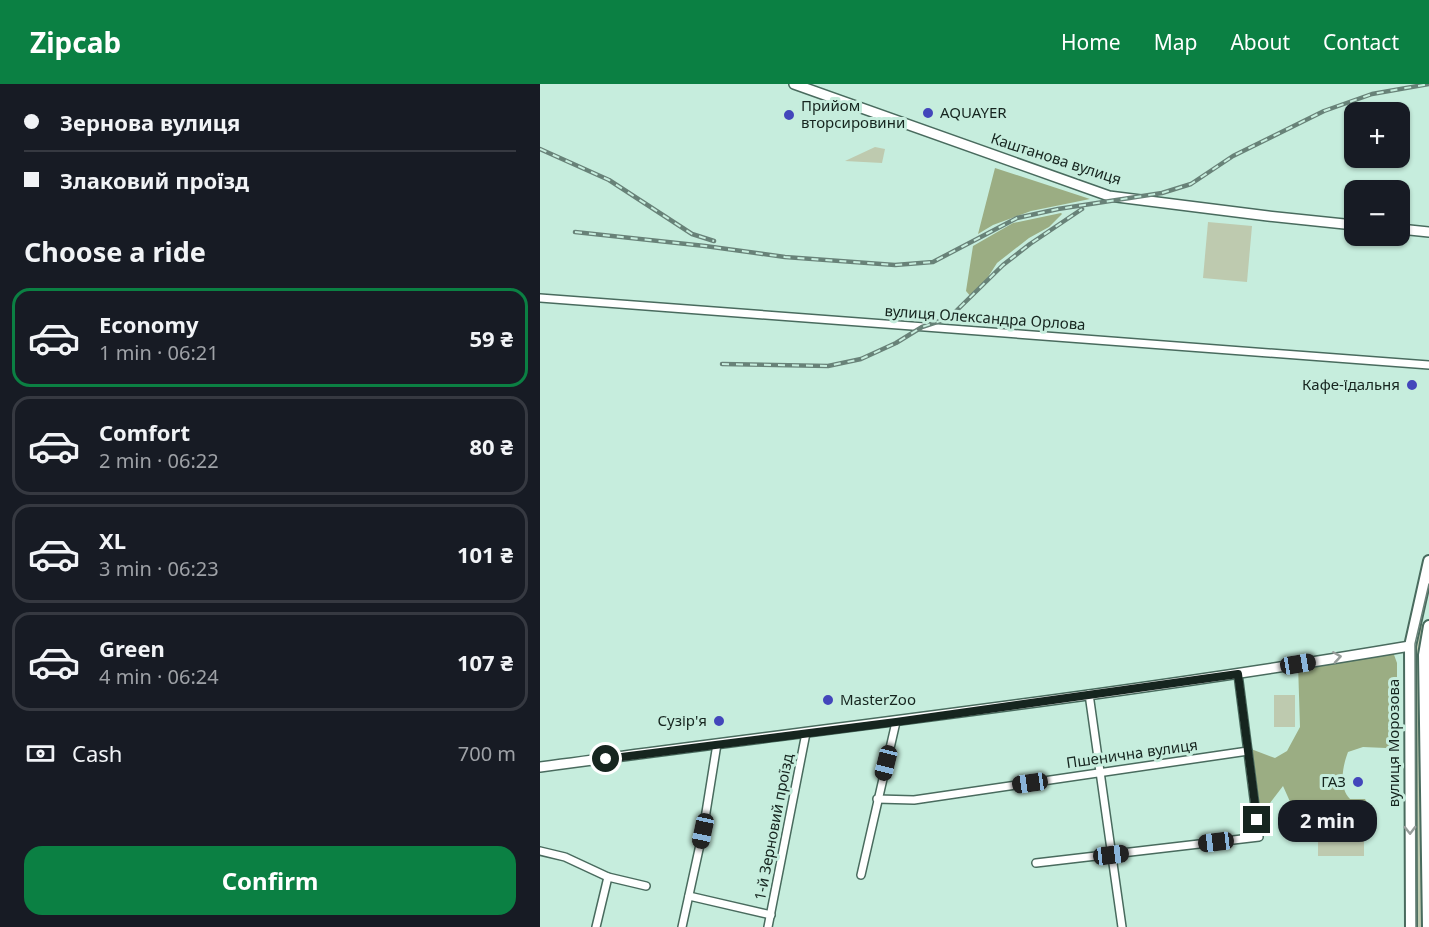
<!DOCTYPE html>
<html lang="en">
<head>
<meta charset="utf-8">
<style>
	body { margin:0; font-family:"Noto Sans",sans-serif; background:#20242c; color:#f1f3f6; height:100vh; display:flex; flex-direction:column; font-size:22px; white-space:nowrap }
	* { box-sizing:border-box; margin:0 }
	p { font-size:20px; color:#9ea1a6 }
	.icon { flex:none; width:33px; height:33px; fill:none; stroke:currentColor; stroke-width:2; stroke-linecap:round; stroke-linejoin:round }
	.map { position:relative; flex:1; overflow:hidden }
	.drawer { display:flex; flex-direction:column; background:#171b24; width:540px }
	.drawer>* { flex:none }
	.guide { display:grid; align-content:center; height:132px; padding:0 24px; background:#171b24 }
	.controls { position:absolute; left:804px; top:18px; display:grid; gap:12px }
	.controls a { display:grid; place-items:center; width:66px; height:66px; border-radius:12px; background:#171b24; box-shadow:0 2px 4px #0004; font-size:30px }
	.end { position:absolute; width:27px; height:27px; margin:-14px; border:8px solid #16251f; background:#fff; box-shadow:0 0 0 3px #fff }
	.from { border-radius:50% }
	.bubble { position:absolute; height:42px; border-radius:18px; background:#171b24; box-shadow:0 2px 4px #0004; font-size:20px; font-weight:700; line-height:42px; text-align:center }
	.car { position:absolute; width:18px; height:36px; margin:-18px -9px; border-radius:8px; box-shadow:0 0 4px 2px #0007; background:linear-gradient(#222 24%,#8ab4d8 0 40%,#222 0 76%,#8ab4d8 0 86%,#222 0) }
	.guide b { display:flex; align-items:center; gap:21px; height:57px; font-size:22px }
	.guide b+b { border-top:2px solid #363941 }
	.guide i { width:15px; height:15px; background:#f1f3f6 }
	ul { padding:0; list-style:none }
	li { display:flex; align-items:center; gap:18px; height:99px; margin:0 12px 9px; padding:0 12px; border:3px solid #363941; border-radius:18px }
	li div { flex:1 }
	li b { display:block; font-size:22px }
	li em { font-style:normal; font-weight:700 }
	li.active { border-color:#0b8043 }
	li>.icon { width:54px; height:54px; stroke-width:1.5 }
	h2 { padding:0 24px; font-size:27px; line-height:72px }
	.pay { display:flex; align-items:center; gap:15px; height:66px; padding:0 24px; font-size:22px }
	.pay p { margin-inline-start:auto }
	.primary-button { display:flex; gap:12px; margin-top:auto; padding:12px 24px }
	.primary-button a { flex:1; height:69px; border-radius:18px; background:#0b8043; color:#fff; font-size:24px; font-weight:700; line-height:69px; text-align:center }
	header { display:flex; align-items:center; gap:36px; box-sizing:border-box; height:84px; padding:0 30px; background:#0b8043; color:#fff }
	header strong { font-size:28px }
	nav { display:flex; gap:33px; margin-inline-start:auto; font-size:21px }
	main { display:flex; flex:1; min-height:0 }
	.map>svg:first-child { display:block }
	.green { fill:#becaaf }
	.forest { fill:#9bad83 }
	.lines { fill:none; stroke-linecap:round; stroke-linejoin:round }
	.minor-casing { stroke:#496b5e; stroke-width:10 }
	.tertiary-casing { stroke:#496b5e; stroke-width:12 }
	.secondary-casing { stroke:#496b5e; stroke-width:14 }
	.minor { stroke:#fff; stroke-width:7 }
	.tertiary { stroke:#fff; stroke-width:9 }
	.secondary { stroke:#fff; stroke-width:10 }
	.tram { stroke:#688278; stroke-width:1.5 }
	.rail-casing { stroke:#688278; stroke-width:4.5 }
	.rail { stroke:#c6eddd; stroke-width:2; stroke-dasharray:7; stroke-linecap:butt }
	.oneway { stroke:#969d9a }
	.route { stroke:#16251f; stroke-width:8 }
	.poi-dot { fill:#4346bb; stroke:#c6eddd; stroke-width:2 }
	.labels { text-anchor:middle; stroke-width:6; stroke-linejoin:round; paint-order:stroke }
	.poi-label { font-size:15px; fill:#16251f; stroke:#c6eddd; text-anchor:start }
	.street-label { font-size:15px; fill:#16251f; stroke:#c6eddd }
</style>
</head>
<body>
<header>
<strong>Zipcab</strong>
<nav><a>Home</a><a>Map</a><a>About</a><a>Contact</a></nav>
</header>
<main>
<section class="drawer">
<div class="guide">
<b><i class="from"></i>Зернова вулиця</b>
<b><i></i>Злаковий проїзд</b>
</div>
<h2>Choose a ride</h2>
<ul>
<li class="active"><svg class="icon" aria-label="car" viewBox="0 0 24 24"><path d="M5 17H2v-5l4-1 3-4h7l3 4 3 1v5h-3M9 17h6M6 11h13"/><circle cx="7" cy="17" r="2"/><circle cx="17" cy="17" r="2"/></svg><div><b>Economy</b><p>1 min · 06:21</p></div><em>59 ₴</em></li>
<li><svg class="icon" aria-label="car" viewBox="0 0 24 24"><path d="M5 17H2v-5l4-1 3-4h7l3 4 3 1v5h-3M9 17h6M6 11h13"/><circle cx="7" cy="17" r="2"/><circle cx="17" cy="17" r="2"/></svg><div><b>Comfort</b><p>2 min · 06:22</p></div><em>80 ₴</em></li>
<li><svg class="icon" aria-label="car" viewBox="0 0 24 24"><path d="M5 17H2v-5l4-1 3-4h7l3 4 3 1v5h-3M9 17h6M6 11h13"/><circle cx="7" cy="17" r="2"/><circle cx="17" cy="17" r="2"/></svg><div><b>XL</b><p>3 min · 06:23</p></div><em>101 ₴</em></li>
<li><svg class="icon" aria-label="car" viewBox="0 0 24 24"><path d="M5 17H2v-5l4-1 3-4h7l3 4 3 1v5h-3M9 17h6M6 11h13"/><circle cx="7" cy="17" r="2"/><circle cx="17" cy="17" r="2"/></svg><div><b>Green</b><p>4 min · 06:24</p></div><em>107 ₴</em></li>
</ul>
<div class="pay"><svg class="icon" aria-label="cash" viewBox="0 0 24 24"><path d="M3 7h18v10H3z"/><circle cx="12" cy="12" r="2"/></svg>Cash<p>700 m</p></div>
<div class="primary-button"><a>Confirm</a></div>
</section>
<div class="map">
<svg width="889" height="843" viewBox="0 0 889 843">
	<rect width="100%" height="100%" fill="#c6eddd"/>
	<g class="green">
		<polygon points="335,63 345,65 342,79 305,77"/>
		<polygon points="668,138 712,142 707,198 663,194"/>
		<polygon points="876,539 885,541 883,843 874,843 872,568"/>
		<rect x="734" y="611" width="21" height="32"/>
		<rect x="778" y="747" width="46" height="25"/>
	</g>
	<g class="forest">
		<polygon points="455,84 550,115 491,127 453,141 438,150"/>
		<polygon points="521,129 522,130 509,143 489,154 457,179 439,207 432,214 426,207 433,162 473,139"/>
		<path d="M852 565 857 579V653L855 660 846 664 823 663 808 668C803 681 798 703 810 715H825L833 731 832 739 826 742H766L756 731 743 702 717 736 711 665 735 674 747 667 760 643 758 580Z"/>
	</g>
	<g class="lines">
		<g class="minor-casing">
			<g id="minor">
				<polyline points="0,214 889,281"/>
				<polyline points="549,610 582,843"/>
				<polyline points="337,715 374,716 708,667"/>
				<polyline points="0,767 25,773 68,793 106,802"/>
				<polyline points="496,779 719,753 698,590"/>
				<polyline points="321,791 356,638"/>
				<polyline points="149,812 231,831"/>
				<polyline points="56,843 68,793"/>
				<polyline points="142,843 163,747 177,660"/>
				<polyline points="228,843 266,649"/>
			</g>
		</g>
		<g class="tertiary-casing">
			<g id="tertiary">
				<polyline points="254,0 569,112 728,132 814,141"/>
				<polyline points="860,145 889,148"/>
				<path d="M0 683C290 644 581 611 870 562"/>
			</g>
		</g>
		<g class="secondary-casing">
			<g id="secondary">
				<polyline points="871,843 870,562 889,477"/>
				<polyline points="888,843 884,571 889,542"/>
			</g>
		</g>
		<use href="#minor" class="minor"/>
		<use href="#tertiary" class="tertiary"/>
		<use href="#secondary" class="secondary"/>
		<polyline class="tram" points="876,843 875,560 889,500"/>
		<g class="rail-casing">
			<g id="rail">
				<polyline points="0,65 69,96 152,150 174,157"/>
				<polyline points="35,148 165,162 245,173 355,181 393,178 477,134 518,125 622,109 651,100 693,72 784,27 832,10 889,0"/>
				<polyline points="182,280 288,282 321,275 356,259 382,243 409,234 463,181 490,160 542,125"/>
			</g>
		</g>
		<use href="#rail" class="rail"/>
	</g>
	<defs><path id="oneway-chevron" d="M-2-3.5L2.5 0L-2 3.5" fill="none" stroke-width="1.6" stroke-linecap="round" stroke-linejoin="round" transform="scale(1.5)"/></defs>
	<g class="oneway">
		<use href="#oneway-chevron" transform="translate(797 573) rotate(-9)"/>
		<use href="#oneway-chevron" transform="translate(870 746) rotate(89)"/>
	</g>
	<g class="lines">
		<polyline class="route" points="66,675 356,638 698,590 717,736"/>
	</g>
	<g class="poi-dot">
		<circle cx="388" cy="29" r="6"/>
		<circle cx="249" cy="31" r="6"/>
		<circle cx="872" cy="301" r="6"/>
		<circle cx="288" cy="616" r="6"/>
		<circle cx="179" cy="637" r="6"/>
		<circle cx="818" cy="698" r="6"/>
	</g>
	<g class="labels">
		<g class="poi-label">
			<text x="261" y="27">Прийом<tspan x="261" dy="17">вторсировини</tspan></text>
			<text x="400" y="34">AQUAYER</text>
			<text x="860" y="306" text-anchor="end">Кафе-їдальня</text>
			<text x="300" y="621">MasterZoo</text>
			<text x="167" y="642" text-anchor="end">Сузір'я</text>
			<text x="806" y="703" text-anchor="end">ГАЗ</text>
		</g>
		<g class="street-label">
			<text transform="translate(516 75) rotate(18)" y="5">Каштанова вулиця</text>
			<text transform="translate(445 234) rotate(4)" y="5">вулиця Олександра Орлова</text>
			<text transform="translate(854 659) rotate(-90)" y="5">вулиця Морозова</text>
			<text transform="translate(592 670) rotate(-8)" y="5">Пшенична вулиця</text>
			<text transform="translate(234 743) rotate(-79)" y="5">1-й Зерновий проїзд</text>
		</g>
	</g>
</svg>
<div class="controls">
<a>+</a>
<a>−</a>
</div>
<i class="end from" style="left:66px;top:675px"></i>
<i class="end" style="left:717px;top:736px"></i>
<div class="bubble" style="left:738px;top:716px;width:99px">2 min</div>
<i class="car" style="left:758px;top:580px;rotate:81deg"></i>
<i class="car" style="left:346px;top:679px;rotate:194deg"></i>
<i class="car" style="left:490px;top:699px;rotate:262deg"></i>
<i class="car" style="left:163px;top:747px;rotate:192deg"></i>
<i class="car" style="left:676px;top:758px;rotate:263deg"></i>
<i class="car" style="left:571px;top:771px;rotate:83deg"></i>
</div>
</main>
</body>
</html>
